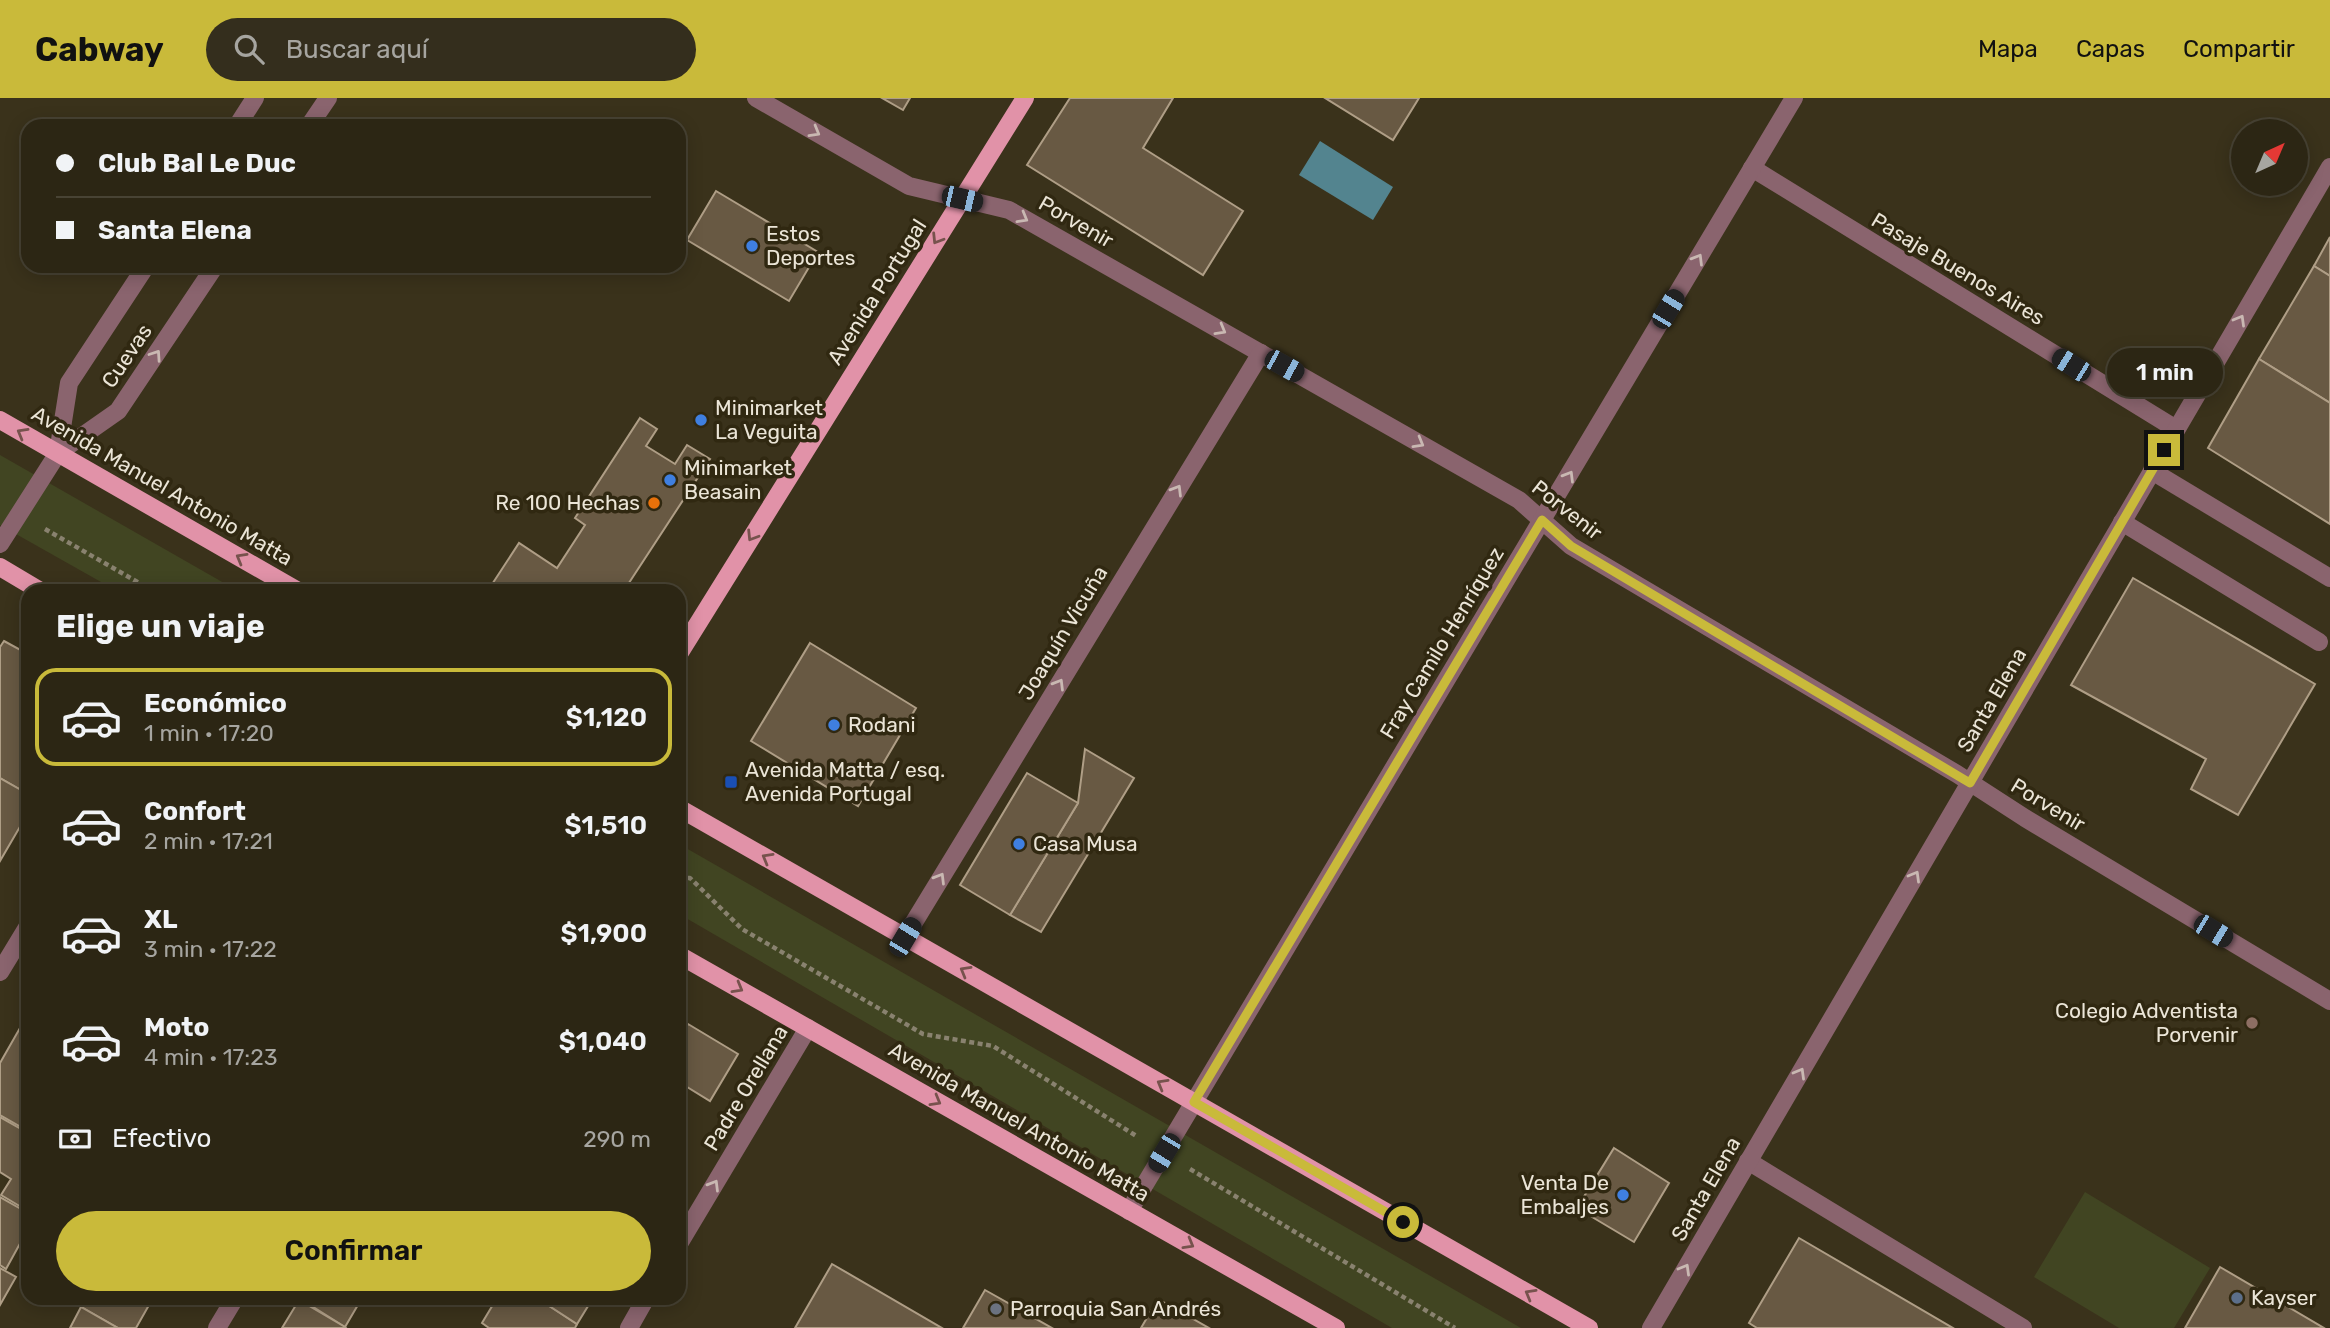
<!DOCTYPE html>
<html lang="es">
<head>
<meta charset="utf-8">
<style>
	body { margin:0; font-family:Rubik,sans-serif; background:#342e1d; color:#f1f3f6; height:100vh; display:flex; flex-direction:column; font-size:26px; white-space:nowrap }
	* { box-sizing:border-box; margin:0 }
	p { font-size:23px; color:#a6a5a0 }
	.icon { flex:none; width:38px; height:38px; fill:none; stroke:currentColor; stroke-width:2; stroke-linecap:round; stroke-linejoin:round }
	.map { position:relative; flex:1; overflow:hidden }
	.side { position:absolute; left:21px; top:486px; width:665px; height:721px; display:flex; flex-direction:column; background:#2c2614; border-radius:21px; box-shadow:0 4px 18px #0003,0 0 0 2px #484334 }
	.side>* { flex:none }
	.banner { position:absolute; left:21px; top:21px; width:665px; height:154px; border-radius:21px; box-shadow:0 4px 18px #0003,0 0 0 2px #484334; display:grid; align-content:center; height:154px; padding:0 35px; background:#2c2614 }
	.needle { width:46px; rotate:44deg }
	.tools { position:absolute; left:2231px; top:21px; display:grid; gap:14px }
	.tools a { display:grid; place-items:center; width:77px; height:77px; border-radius:50%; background:#2c2614; box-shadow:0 4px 18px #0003,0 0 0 2px #484334; font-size:35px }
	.end { position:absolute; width:32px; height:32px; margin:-16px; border:9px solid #c9ba3a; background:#111; box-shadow:0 0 0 4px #111 }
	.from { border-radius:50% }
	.bubble { position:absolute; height:49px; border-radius:24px; background:#2c2614; box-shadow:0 4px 18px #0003,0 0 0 2px #484334; font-size:23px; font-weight:600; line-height:49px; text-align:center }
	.car { position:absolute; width:21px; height:42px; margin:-21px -10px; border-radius:9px; box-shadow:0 0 5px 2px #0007; background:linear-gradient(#222 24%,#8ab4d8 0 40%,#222 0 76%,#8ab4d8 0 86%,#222 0) }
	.banner b { display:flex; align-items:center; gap:24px; height:66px; font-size:26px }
	.banner b+b { border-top:2px solid #484334 }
	.banner i { width:18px; height:18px; background:#f1f3f6 }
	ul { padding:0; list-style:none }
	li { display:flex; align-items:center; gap:21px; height:98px; margin:0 14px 10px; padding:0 21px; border:4px solid transparent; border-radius:21px }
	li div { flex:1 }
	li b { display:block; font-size:26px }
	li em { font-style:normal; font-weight:600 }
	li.selected { border-color:#c9ba3a }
	li>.icon { width:63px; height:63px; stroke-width:1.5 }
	h2 { padding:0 35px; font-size:32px; line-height:84px }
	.pay { display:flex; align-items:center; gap:18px; height:77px; padding:0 35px; font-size:26px }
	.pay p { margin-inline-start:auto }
	.button { display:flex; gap:14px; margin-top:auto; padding:14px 35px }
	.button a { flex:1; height:80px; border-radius:42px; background:#c9ba3a; color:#111; font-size:28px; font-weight:600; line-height:80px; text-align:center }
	header { display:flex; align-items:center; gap:42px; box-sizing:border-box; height:98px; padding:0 35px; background:#c9ba3a; color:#111 }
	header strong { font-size:33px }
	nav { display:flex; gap:38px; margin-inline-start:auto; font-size:24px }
	.search { width:490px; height:63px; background:#342e1d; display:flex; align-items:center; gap:18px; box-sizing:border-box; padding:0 24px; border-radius:38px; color:#a6a5a0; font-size:26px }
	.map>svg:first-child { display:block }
	.green { fill:#414522 }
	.water { fill:#53848f }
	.building { fill:#685943; stroke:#af9e86; stroke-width:2 }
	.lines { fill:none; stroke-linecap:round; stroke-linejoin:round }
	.path { stroke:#89826f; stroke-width:4.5; stroke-dasharray:5 3.5; stroke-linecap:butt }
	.minor { stroke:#8a646e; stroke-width:18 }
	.major { stroke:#e192a8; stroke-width:18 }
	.oneway { stroke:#c9b8b2 }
	.oneway2 { stroke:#77524d }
	.route { stroke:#c9ba3a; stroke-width:9 }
	.shop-dot { fill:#3f7fe0; stroke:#302811; stroke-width:2.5 }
	.food-dot { fill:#e8710a; stroke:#302811; stroke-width:2.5 }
	.transit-dot { fill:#1a4fb4; stroke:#302811; stroke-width:2.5 }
	.education-dot { fill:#8d6e63; stroke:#302811; stroke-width:2.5 }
	.service-dot { fill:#5c6f8a; stroke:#302811; stroke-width:2.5 }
	.worship-dot { fill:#6b7280; stroke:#302811; stroke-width:2.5 }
	.labels { text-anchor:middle; stroke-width:7; stroke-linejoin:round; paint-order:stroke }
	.street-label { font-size:21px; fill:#ebe5d7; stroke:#302811 }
	.poi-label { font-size:21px; fill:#ebe5d7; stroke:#302811; text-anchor:start }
</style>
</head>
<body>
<header>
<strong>Cabway</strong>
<div class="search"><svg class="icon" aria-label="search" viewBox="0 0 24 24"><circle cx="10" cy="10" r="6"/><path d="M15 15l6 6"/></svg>Buscar aquí</div>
<nav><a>Mapa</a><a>Capas</a><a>Compartir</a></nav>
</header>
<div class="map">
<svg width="2330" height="1230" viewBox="0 0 2330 1230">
	<rect width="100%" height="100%" fill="#3a321b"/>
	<g class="green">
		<polygon points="0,357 238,493 117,493 0,427"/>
		<polygon points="679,746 1521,1230 1392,1230 679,816"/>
		<polygon points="2085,1094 2210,1170 2174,1230 2119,1230 2034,1179"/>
	</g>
	<polygon class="water" points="1320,43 1393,89 1373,122 1299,77"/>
	<g class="building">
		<polygon points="882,0 910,0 903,12"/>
		<polygon points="1070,0 1173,0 1143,50 1243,113 1203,177 1027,67"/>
		<polygon points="1325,0 1419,0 1393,42"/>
		<polygon points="716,93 818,154 789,203 687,142"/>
		<polygon points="2330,139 2330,178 2314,168"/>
		<polygon points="2314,168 2330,178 2330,305 2259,261"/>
		<polygon points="2259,261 2330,305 2330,426 2208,350"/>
		<polygon points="640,320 657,331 646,348 675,366 687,347 710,361 623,494 487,494 519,445 557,470 585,427 575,420"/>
		<polygon points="2133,480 2315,586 2238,717 2191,691 2206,661 2071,587"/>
		<polygon points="4,543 28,556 28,696 0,680 0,549"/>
		<polygon points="810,545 916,610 858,708 751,643"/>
		<polygon points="1085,651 1134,680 1041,834 1010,817 1078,705"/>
		<polygon points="1027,675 1078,705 1010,817 960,787"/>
		<polygon points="0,680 28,696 28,715 0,763"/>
		<polygon points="28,916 28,1033 0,1017 0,965"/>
		<polygon points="688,926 738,956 710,1003 679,984 679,940"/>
		<polygon points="0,1019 28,1035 28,1051 21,1064 28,1068 28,1113 1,1097 11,1081 0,1074"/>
		<polygon points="1614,1050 1669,1085 1634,1144 1577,1110"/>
		<polygon points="0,1099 28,1115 28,1131 6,1171 0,1167"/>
		<polygon points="1799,1140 1953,1230 1757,1230 1749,1225"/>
		<polygon points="832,1166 942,1230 795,1230"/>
		<polygon points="2220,1169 2324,1230 2185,1230"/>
		<polygon points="0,1170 16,1179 0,1207"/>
		<polygon points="985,1192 1052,1230 963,1230"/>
		<polygon points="66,1200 153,1200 136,1230 118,1230"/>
		<polygon points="299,1200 362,1200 345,1229"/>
		<polygon points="497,1200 537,1200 577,1226 575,1230 489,1230 482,1225"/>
		<polygon points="537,1200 593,1200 577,1226"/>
		<polygon points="1158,1201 1209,1230 1141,1230"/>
		<polygon points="299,1202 345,1229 346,1230 282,1230"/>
		<polygon points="81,1209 118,1230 70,1230"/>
	</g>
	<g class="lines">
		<g class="path">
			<polyline points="45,431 155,494"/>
			<polyline points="679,780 690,780 742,831 923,936 993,948 1138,1039"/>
			<polyline points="1190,1071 1455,1230"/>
		</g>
		<g class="minor">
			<polyline points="756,0 909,88 1009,112 1519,402 1571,448 1957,676 2025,720 2330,903"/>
			<polyline points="237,28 255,0"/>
			<polyline points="309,28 328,0"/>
			<polyline points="1752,70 2176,331"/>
			<polyline points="58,355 69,285 146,168"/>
			<polyline points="2152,373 2330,480"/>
			<polyline points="2122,424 2319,544"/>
			<polyline points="0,446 58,355 118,313 215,168"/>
			<polyline points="905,839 1261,255"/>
			<polyline points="0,874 28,828"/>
			<polyline points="1748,1063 2023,1230"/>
			<polyline points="1129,1113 1794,0"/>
			<polyline points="679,1146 808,930"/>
			<polyline points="217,1230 235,1200"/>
			<polyline points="629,1230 646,1200"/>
			<polyline points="1651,1230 2330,69"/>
		</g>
		<g class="major">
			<polyline points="0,322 300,494"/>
			<polyline points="0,469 42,494"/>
			<polyline points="679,556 1025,0"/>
			<polyline points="679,710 1589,1230"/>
			<polyline points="679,857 1336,1230"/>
		</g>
	</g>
	<defs><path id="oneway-chevron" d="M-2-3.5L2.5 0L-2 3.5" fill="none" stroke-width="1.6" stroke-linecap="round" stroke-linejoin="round" transform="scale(1.75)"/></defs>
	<g class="oneway">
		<use href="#oneway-chevron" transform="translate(815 34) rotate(30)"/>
		<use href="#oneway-chevron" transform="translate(1023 120) rotate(30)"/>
		<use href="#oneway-chevron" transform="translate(1698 161) rotate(-59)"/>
		<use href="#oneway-chevron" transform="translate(2240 222) rotate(-60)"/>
		<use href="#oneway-chevron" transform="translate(1221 232) rotate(30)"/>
		<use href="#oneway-chevron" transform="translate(156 257) rotate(-56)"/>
		<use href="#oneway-chevron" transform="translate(1419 345) rotate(30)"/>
		<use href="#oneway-chevron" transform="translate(1569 378) rotate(-59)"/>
		<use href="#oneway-chevron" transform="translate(1177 392) rotate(-59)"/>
		<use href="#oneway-chevron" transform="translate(1059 586) rotate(-59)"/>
		<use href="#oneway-chevron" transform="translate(1915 778) rotate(-60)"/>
		<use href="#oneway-chevron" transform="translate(940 780) rotate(-59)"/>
		<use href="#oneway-chevron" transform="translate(1800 975) rotate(-60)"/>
		<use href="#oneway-chevron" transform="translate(714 1087) rotate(-59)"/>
		<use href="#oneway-chevron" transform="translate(1685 1171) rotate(-60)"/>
	</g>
	<g class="oneway2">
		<use href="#oneway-chevron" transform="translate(937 141) rotate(122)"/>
		<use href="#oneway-chevron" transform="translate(22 335) rotate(-150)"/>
		<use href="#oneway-chevron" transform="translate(752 438) rotate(122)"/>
		<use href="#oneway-chevron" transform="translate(241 460) rotate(-150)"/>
		<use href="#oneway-chevron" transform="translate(767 760) rotate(-150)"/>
		<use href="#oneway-chevron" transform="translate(965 873) rotate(-150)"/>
		<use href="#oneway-chevron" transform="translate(738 890) rotate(30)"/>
		<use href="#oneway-chevron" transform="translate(1162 986) rotate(-150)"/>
		<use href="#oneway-chevron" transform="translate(936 1003) rotate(30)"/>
		<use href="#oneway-chevron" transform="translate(1189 1146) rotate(30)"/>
		<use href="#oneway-chevron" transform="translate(1530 1196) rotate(-150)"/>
	</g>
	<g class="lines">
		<polyline class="route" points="1403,1124 1194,1004 1542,422 1571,448 1970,685 2164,352"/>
	</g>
	<g class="shop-dot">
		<circle cx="752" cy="148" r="7"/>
		<circle cx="701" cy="322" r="7"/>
		<circle cx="670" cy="382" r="7"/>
		<circle cx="834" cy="627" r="7"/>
		<circle cx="1019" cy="746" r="7"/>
		<circle cx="1623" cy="1097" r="7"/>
	</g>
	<circle class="food-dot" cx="654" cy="405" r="7"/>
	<rect class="transit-dot" x="724" y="677" width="14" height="14" rx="3.5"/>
	<circle class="education-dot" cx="2252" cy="925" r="7"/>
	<circle class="service-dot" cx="2237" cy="1200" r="7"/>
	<circle class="worship-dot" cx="996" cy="1211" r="7"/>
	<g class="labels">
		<g class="street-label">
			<text transform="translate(1076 124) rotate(30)" y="7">Porvenir</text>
			<text transform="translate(1958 171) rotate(31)" y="7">Pasaje Buenos Aires</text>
			<text transform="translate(877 194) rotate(-58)" y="7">Avenida Portugal</text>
			<text transform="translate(127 258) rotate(-56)" y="7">Cuevas</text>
			<text transform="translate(162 388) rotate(30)" y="7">Avenida Manuel Antonio Matta</text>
			<text transform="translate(1567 412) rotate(38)" y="7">Porvenir</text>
			<text transform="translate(1063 535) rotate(-59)" y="7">Joaquín Vicuña</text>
			<text transform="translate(1442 545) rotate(-59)" y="7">Fray Camilo Henríquez</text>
			<text transform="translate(1992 602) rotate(-60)" y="7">Santa Elena</text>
			<text transform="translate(2048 707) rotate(31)" y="7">Porvenir</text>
			<text transform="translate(746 990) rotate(-59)" y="7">Padre Orellana</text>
			<text transform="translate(1019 1024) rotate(30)" y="7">Avenida Manuel Antonio Matta</text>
			<text transform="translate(1706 1091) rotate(-60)" y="7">Santa Elena</text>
		</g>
		<g class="poi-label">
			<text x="766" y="143">Estos<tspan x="766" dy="24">Deportes</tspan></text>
			<text x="715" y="317">Minimarket<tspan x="715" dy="24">La Veguita</tspan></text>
			<text x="684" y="377">Minimarket<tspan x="684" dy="24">Beasain</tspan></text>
			<text x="640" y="412" text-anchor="end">Re 100 Hechas</text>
			<text x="848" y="634">Rodani</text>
			<text x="745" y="679">Avenida Matta / esq.<tspan x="745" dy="24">Avenida Portugal</tspan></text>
			<text x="1033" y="753">Casa Musa</text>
			<text x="2238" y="920" text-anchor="end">Colegio Adventista<tspan x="2238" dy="24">Porvenir</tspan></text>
			<text x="1609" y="1092" text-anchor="end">Venta De<tspan x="1609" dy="24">Embaljes</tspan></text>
			<text x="2251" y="1207">Kayser</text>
			<text x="1010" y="1218">Parroquia San Andrés</text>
		</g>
	</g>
</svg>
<div class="tools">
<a><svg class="needle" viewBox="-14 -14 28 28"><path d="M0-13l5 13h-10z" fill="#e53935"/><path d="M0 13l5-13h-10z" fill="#a6a5a0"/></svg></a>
</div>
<i class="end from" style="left:1403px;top:1124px"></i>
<i class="end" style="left:2164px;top:352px"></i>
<div class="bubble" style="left:2107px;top:250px;width:116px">1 min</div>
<i class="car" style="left:962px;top:101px;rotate:103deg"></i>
<i class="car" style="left:1668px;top:211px;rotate:31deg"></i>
<i class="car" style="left:2071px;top:267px;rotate:302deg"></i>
<i class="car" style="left:1284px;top:268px;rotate:119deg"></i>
<i class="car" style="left:2213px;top:833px;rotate:121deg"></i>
<i class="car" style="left:905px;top:839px;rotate:31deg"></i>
<i class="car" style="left:1164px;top:1055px;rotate:211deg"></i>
<div class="banner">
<b><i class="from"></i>Club Bal Le Duc</b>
<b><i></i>Santa Elena</b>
</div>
<section class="side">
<h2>Elige un viaje</h2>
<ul>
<li class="selected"><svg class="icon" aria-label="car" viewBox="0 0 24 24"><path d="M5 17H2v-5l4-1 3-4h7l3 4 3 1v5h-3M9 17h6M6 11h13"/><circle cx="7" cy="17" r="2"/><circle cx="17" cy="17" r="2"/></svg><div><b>Económico</b><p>1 min · 17:20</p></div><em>$1,120</em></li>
<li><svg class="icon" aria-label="car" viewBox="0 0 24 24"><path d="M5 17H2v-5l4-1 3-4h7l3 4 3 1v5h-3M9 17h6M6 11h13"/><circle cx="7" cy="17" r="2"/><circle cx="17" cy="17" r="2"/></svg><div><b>Confort</b><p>2 min · 17:21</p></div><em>$1,510</em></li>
<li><svg class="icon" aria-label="car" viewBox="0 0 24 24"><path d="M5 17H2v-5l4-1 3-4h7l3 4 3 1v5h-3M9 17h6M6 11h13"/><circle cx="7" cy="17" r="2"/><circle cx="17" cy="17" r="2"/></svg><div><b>XL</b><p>3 min · 17:22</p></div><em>$1,900</em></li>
<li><svg class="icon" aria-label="car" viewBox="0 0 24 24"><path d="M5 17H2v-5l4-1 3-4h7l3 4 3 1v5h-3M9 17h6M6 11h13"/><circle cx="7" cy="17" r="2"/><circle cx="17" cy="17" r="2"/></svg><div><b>Moto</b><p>4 min · 17:23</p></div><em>$1,040</em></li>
</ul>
<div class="pay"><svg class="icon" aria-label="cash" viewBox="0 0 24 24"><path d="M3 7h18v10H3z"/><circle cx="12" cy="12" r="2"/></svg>Efectivo<p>290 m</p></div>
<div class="button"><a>Confirmar</a></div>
</section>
</div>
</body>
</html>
